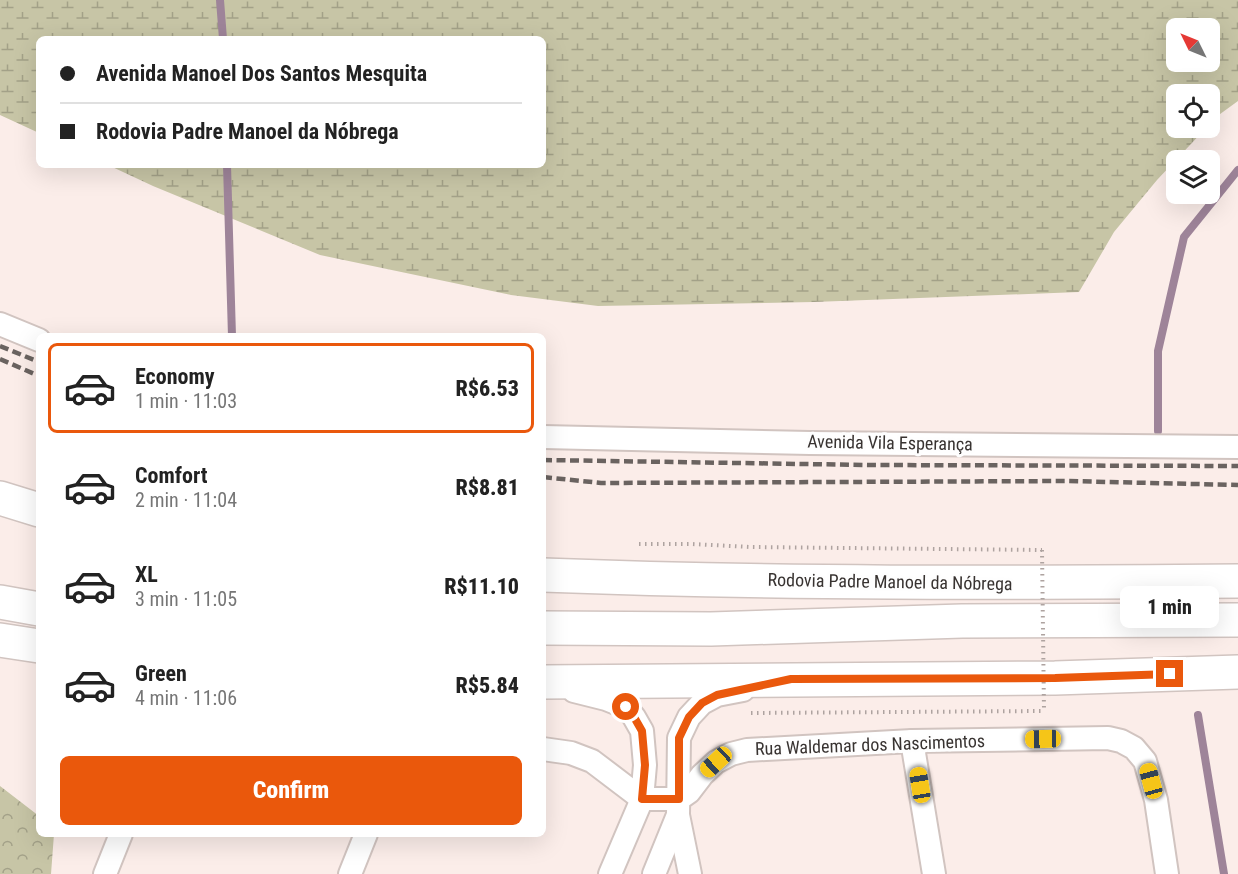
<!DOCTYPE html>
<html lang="en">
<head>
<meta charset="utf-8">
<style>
	body { margin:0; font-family:"Roboto Condensed",sans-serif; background:#f6f6f6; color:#222; height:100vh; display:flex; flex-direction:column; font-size:22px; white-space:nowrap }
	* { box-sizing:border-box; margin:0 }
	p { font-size:20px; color:#767676 }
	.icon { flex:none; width:33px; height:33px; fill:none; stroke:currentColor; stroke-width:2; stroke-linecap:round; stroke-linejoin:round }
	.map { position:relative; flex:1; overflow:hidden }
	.side { position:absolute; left:36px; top:333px; width:510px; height:504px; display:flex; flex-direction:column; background:#fff; border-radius:9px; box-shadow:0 6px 24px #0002 }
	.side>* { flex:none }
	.top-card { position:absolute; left:36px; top:36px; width:510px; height:132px; border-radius:9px; box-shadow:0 6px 24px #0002; display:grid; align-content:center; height:132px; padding:0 24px; background:#fff }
	.needle { width:39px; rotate:313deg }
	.controls { position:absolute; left:1166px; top:18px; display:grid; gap:12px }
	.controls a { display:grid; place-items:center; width:54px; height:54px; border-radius:9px; background:#fff; box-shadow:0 6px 24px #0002; font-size:30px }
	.end { position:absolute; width:27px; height:27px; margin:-14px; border:8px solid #ea580c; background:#fff; box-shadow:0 0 0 3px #fff }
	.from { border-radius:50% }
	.bubble { position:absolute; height:42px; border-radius:9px; background:#fff; box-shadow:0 6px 24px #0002; font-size:20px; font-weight:800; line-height:42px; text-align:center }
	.car { position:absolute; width:18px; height:36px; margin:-18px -9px; border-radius:8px; box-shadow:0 0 4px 2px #0007; background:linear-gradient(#f5c518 24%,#345 0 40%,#f5c518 0 76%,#345 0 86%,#f5c518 0) }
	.top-card b { display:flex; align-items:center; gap:21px; height:57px; font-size:22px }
	.top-card b+b { border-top:2px solid #e0e0e0 }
	.top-card i { width:15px; height:15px; background:#222 }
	ul { padding:10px 0 0; list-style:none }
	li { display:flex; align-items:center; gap:18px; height:90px; margin:0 12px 9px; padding:0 12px; border:3px solid transparent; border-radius:9px }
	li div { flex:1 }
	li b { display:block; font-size:22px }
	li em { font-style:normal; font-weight:800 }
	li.current { border-color:#ea580c }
	li>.icon { width:54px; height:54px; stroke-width:1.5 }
	.button { display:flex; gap:12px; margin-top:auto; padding:12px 24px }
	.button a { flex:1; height:69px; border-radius:9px; background:#ea580c; color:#fff; font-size:24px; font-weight:800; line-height:69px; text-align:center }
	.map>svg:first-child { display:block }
	.forest { fill:url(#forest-crowns) }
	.wetland { fill:url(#wetland-marsh); fill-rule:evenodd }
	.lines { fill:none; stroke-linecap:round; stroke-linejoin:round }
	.stream { stroke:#9e8499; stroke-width:8 }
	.street-casing { stroke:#d1c4c0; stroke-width:26 }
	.highway-casing { stroke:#d1c4c0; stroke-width:36 }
	.path { stroke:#aea3a0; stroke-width:4; stroke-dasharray:1.5 4.5; stroke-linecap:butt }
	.street { stroke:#fff; stroke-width:22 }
	.highway { stroke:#fff; stroke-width:33 }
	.rail { stroke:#6a6360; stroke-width:4.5; stroke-dasharray:9 4.5; stroke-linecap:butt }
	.path-bridge { stroke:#aea3a0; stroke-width:4; stroke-dasharray:1.5 4.5; stroke-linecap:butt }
	.route { stroke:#ea580c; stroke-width:8 }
	.labels { text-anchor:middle; stroke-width:6; stroke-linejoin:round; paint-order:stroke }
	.street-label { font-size:18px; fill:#383331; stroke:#fefefe }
</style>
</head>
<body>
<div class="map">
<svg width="1238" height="874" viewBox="0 0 1238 874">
	<defs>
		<pattern id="forest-crowns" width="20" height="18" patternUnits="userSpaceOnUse" patternTransform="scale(1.5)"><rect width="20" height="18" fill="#c7c5a6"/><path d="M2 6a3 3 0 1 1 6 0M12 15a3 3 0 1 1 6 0" fill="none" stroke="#a3a188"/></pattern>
		<pattern id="wetland-marsh" width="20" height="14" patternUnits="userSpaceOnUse" patternTransform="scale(1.5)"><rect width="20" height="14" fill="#c7c5a6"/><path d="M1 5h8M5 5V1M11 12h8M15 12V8" fill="none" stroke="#a3a188"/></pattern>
	</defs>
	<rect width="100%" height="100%" fill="#fbede9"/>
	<polygon class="forest" points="0,786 39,816 39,834 54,834 51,874 0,874"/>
	<path class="wetland" d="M0 0H1238V101L1216 117 1209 124V94H1176V128H1206L1157 180 1114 232 1079 292 814 302 598 306 511 295 320 255 153 186 108 165H543V39H39V133L0 115ZM1176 28H1209V62H1176Z"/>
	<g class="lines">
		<g class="stream">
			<polyline points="220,0 223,39"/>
			<polyline points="227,165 232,336"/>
			<polyline points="1158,431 1158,351 1184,237 1238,170"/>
			<polyline points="1198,715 1224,874"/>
		</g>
		<g class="street-casing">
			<g id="street">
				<polyline points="0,324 39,340"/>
				<polyline points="543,437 810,443 1238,447"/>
				<polyline points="574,691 606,699 626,707 634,717 642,731 645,765 642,799 610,874"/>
				<polyline points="912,741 934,874"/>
				<polyline points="543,749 571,753 592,761 642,799 679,799 689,792 702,775 716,762 731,754 747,750 912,741 1108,738 1121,741 1134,748 1145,761 1156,800 1167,874"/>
				<polyline points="678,815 690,874"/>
				<polyline points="105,874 121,834"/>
				<polyline points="350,874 366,834"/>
				<polyline points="654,874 678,815 679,738 689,717 702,703 717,695 743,690"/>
			</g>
		</g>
		<g class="highway-casing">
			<g id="highway">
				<polyline points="0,498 39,510"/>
				<path d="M543 575C775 584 1006 583 1238 581"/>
				<polyline points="0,602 39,609"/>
				<polyline points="543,628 711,629 962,621 1238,620"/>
				<polyline points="0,640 39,646"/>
				<polyline points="543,682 1055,678 1238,672"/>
			</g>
		</g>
		<g class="path">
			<polyline points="639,544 692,544 750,547 1042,550"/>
			<polyline points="751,713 1044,711"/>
		</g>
		<use href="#street" class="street"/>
		<use href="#highway" class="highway"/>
		<g class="rail">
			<polyline points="0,346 39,362"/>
			<polyline points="0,359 39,376"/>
			<polyline points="543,460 868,465 1238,466"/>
			<polyline points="543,477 601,483 1067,481 1238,485"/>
		</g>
		<polyline class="path-bridge" points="1042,550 1044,711"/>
	</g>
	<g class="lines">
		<polyline class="route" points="626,707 634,717 642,731 645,765 642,799 679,799 679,738 689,717 702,703 717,695 791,679 1055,678 1170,674"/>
	</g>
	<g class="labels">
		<g class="street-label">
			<text transform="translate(890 443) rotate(1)" y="6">Avenida Vila Esperança</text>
			<text transform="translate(890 582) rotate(1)" y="6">Rodovia Padre Manoel da Nóbrega</text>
			<text transform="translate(870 745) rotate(-2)" y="6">Rua Waldemar dos Nascimentos</text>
		</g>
	</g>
</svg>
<div class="controls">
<a><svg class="needle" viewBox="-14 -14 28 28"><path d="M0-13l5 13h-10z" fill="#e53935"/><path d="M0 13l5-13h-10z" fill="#767676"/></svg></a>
<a><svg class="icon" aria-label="locate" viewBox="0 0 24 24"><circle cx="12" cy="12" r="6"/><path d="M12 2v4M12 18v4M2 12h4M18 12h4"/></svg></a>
<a><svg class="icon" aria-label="layers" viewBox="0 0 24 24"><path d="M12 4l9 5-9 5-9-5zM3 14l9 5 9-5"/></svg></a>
</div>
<i class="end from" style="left:626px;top:707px"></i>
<i class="end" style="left:1170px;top:674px"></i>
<div class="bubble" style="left:1120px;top:586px;width:99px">1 min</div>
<i class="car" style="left:1043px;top:739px;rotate:269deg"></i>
<i class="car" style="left:716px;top:762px;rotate:227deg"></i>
<i class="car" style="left:1151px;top:781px;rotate:345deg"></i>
<i class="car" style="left:920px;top:785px;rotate:351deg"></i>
<div class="top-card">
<b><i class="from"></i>Avenida Manoel Dos Santos Mesquita</b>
<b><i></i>Rodovia Padre Manoel da Nóbrega</b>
</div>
<section class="side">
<ul>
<li class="current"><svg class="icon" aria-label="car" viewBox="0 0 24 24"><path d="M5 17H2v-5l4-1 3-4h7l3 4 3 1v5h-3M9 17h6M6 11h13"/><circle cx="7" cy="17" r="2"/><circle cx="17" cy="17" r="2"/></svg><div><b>Economy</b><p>1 min · 11:03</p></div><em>R$6.53</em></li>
<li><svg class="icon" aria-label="car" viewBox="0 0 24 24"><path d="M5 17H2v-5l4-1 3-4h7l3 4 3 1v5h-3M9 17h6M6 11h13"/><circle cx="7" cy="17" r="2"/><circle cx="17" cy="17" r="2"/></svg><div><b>Comfort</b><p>2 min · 11:04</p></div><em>R$8.81</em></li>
<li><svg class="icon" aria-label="car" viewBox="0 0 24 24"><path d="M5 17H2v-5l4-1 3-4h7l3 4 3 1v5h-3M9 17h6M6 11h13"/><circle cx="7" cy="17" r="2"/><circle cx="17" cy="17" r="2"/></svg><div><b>XL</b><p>3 min · 11:05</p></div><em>R$11.10</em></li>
<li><svg class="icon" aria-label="car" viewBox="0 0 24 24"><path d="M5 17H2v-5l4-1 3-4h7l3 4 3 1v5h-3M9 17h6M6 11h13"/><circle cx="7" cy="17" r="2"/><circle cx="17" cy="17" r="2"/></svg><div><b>Green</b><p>4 min · 11:06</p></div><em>R$5.84</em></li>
</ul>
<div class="button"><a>Confirm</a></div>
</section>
</div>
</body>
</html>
